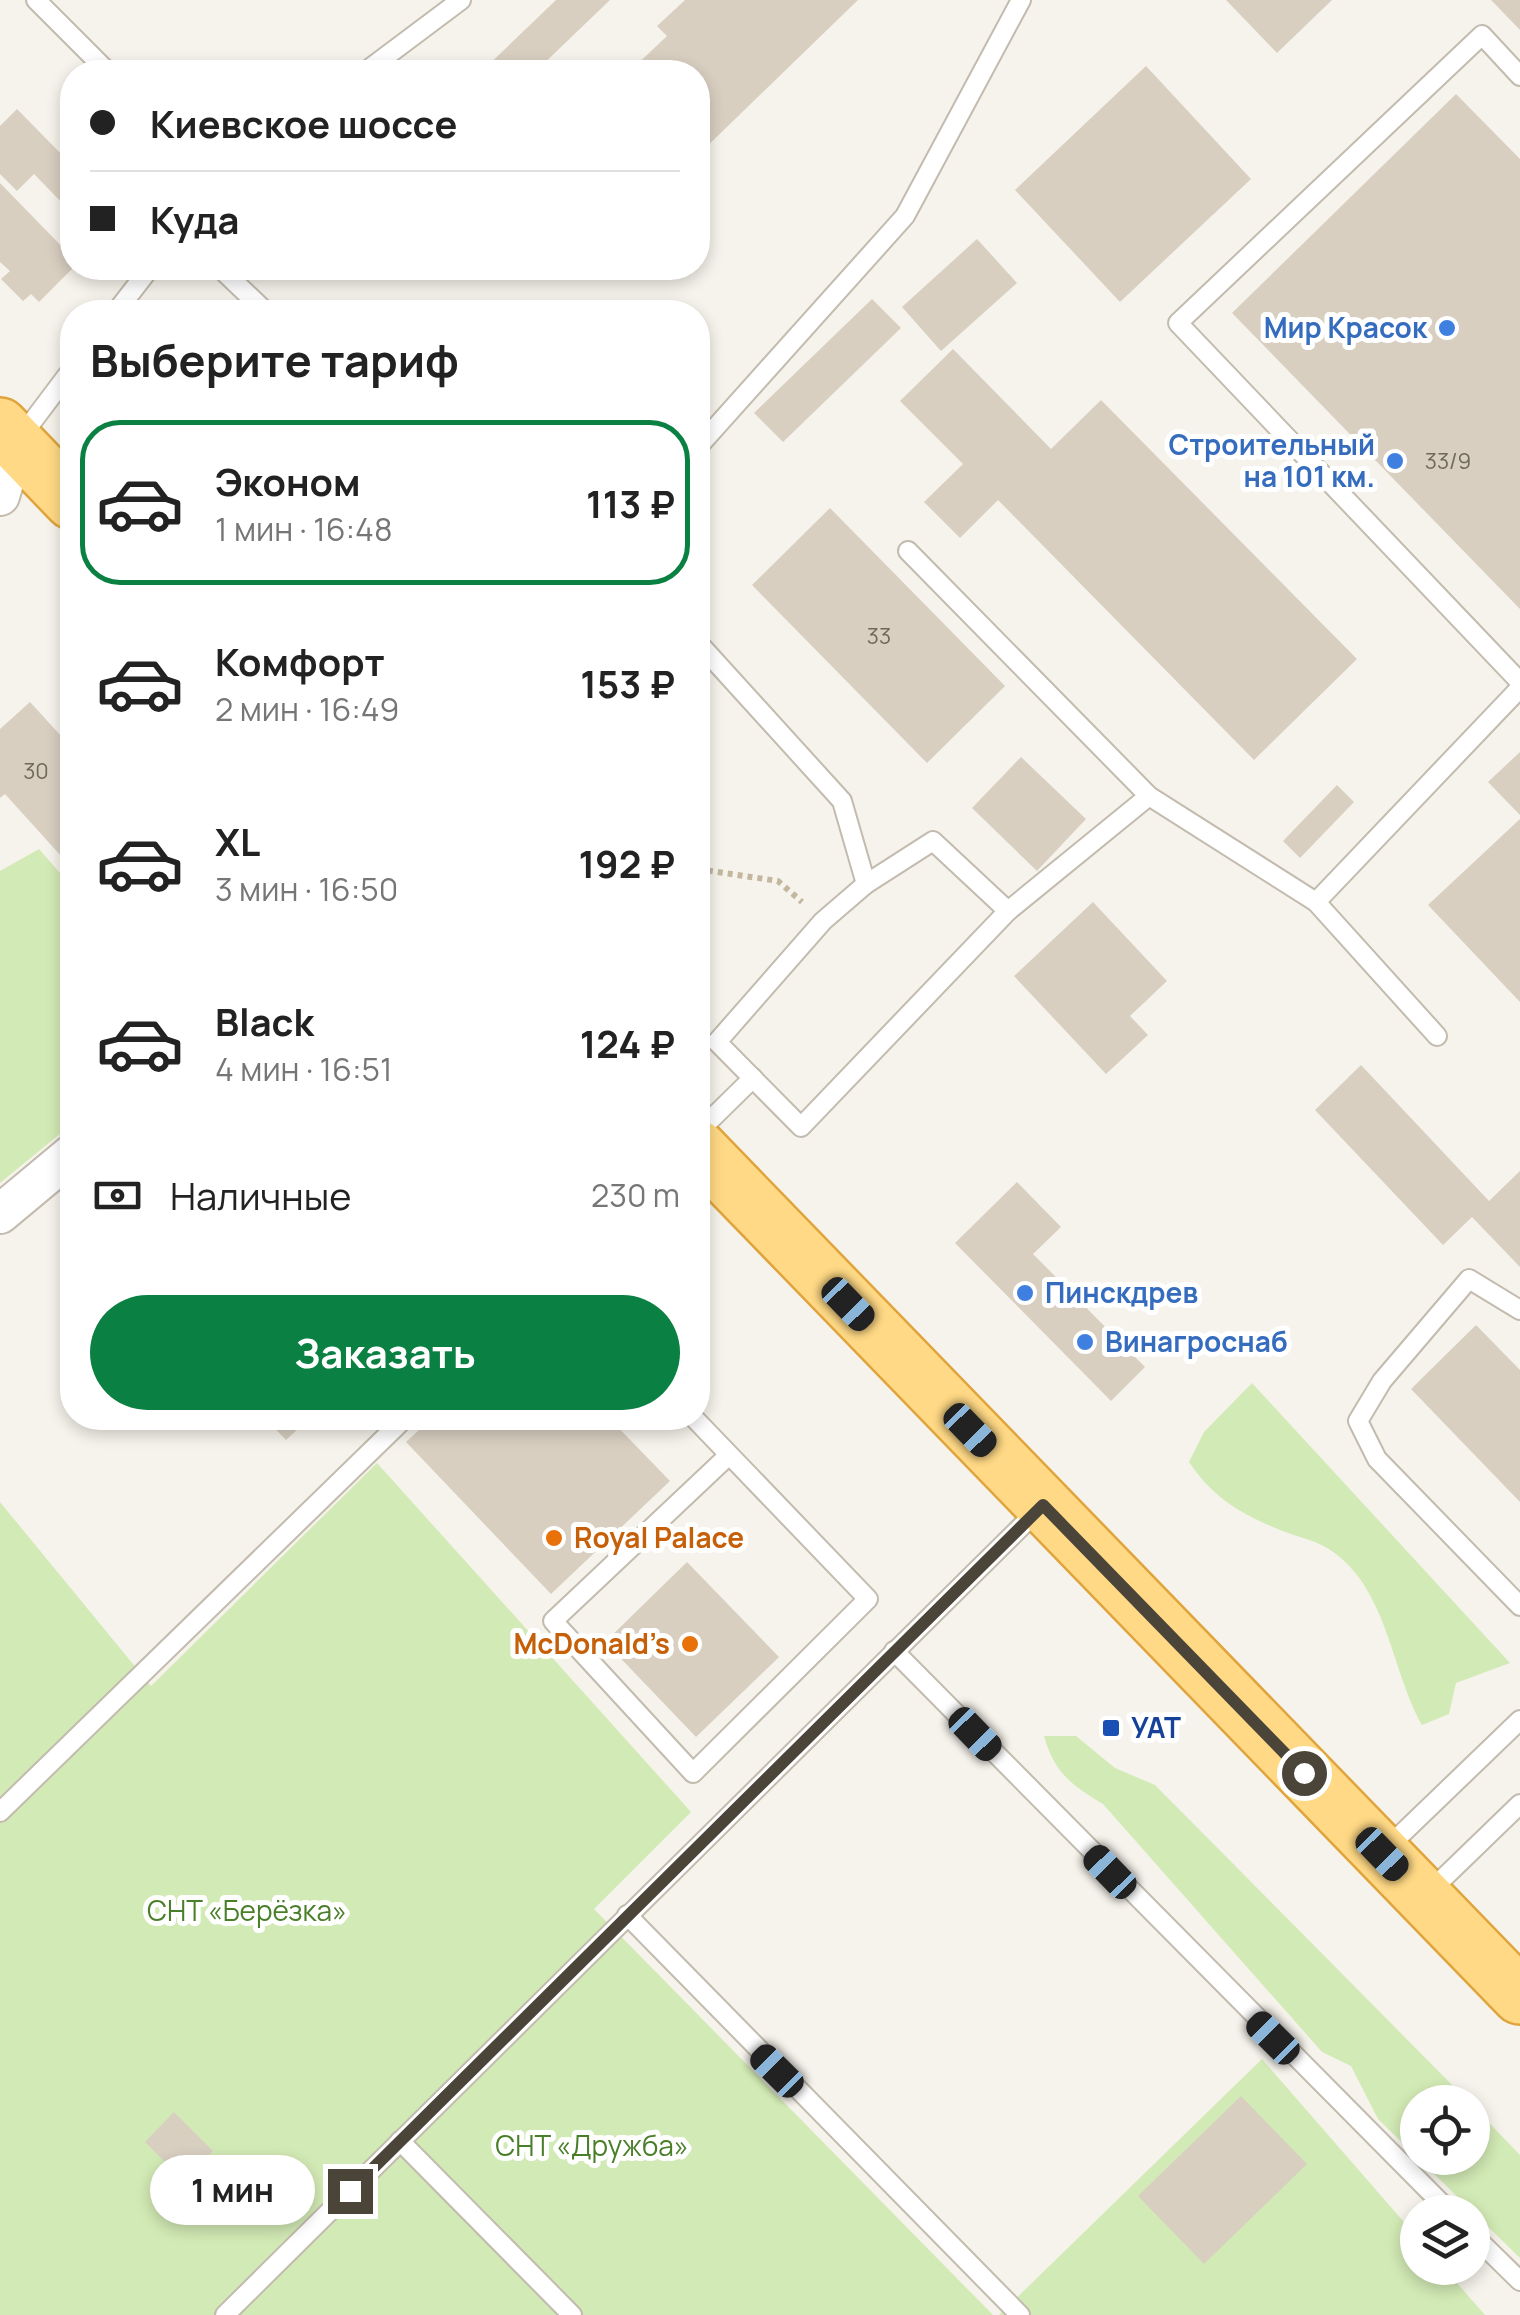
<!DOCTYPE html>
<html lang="ru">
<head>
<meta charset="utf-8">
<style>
	body { margin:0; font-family:Manrope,sans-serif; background:#f6f6f6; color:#222; height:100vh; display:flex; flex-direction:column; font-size:38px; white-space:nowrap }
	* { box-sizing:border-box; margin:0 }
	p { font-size:32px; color:#767676 }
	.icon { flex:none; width:55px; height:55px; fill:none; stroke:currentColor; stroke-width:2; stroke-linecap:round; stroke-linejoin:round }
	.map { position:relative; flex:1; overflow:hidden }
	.side { position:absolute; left:60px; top:300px; width:650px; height:1130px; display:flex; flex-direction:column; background:#fff; border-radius:40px; box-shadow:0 5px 15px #0003 }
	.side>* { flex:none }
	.guide { position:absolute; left:60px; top:60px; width:650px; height:220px; border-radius:40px; box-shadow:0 5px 15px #0003; display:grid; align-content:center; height:220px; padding:0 30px; background:#fff }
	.tools { position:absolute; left:1400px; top:2085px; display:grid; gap:20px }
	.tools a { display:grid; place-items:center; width:90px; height:90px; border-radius:50%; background:#fff; box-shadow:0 5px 15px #0003; font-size:50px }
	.end { position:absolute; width:45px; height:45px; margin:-22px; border:12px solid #4b4439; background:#fff; box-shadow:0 0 0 5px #fff }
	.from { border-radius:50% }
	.bubble { position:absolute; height:70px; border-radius:35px; background:#fff; box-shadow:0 5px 15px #0003; font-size:32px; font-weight:700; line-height:70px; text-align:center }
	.car { position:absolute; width:30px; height:60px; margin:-30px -15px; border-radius:12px; box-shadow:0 0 8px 2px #0007; background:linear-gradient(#222 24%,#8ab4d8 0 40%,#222 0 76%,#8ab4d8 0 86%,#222 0) }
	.guide b { display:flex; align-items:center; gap:35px; height:95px; font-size:38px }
	.guide b+b { border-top:2px solid #e0e0e0 }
	.guide i { width:25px; height:25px; background:#222 }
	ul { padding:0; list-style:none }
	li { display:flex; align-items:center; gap:30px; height:165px; margin:0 20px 15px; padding:0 10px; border:5px solid transparent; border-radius:40px }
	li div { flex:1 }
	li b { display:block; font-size:38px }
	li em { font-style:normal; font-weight:700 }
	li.active { border-color:#0b8043 }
	li>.icon { width:90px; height:90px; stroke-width:1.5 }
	h2 { padding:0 30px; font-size:45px; line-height:120px }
	.pay { display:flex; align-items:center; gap:25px; height:110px; padding:0 30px; font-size:38px }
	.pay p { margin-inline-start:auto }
	.cta { display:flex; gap:20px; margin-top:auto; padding:20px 30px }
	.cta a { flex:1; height:115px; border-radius:60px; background:#0b8043; color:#fff; font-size:40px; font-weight:700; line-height:115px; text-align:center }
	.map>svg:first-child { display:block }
	.green { fill:#d2eab5 }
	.building { fill:#d8cfc1 }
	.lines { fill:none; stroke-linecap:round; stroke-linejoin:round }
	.service-casing { stroke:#c2bbae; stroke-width:22 }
	.minor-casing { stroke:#c2bbae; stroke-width:42 }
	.trunk-casing { stroke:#e0a43c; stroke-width:60 }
	.path { stroke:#c4b79f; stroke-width:6; stroke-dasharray:5 5; stroke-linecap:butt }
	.service { stroke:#fff; stroke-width:18 }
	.minor { stroke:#fff; stroke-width:38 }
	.trunk { stroke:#ffd985; stroke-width:55 }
	.route { stroke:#4b4439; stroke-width:12 }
	.shop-dot { fill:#3f7fe0; stroke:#fff; stroke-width:4 }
	.food-dot { fill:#e8710a; stroke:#fff; stroke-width:4 }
	.transit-dot { fill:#1a4fb4; stroke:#fff; stroke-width:4 }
	.labels { text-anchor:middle; stroke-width:10; stroke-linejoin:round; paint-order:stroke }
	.number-label { font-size:22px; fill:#6e675b }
	.shop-label { font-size:28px; font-weight:bold; fill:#366cbe; stroke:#fff; text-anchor:end }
	.food-label { font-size:28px; font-weight:bold; fill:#c56008; stroke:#fff; text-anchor:start }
	.transit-label { font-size:28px; font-weight:bold; fill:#164399; stroke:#fff; text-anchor:start }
	.park-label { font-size:28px; fill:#4a7f2a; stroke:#fff }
</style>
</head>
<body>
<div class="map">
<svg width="1520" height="2315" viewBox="0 0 1520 2315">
	<rect width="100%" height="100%" fill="#f6f3ec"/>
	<g class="green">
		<polygon points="39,849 72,887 72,1124 0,1183 0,871"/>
		<path d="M1252 1383 1510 1663 1456 1683 1449 1714 1422 1725C1392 1672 1388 1594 1336 1554 1318 1540 1300 1538 1280 1530 1241 1514 1212 1497 1189 1462L1204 1432Z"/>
		<polygon points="377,1463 691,1812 594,1909 993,2315 0,2315 0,1502 151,1686"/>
		<path d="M1044 1736H1076L1115 1768 1155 1785 1469 2102H1418V2158H1472L1473 2106 1520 2155V2258L1378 2119 1351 2066 1322 2052 1103 1804C1071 1785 1054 1772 1044 1736Z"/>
		<polygon points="1262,2059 1417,2237 1418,2268 1444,2268 1485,2315 999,2315"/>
	</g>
	<g class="building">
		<polygon points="556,0 610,0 535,72 481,72"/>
		<polygon points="685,0 858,0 698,155 698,72 629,72 667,36 657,26"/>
		<polygon points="1226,0 1332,0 1277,53"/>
		<polygon points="1491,0 1520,0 1520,30"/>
		<polygon points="1146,66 1251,179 1120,302 1015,190"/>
		<polygon points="1456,94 1520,159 1520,609 1232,313"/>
		<polygon points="17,109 72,165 72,213 34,174 17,191 0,174 0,126"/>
		<polygon points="0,183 72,257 72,269 39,302 31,294 23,301 1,279 10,271 0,262"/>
		<polygon points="977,239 1017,283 941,351 902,307"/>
		<polygon points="872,299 901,328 783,442 754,413"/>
		<polygon points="953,349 1051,449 1101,400 1357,659 1254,760 998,500 960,538 924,502 963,464 900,401"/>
		<polygon points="830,508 1005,686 927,763 752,585"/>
		<polygon points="30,702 72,748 72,868 5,794 0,798 0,729"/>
		<polygon points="1520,752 1520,815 1488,782"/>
		<polygon points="1021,757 1086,819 1037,871 972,808"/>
		<polygon points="1337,785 1354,802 1300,858 1283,841"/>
		<polygon points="1520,819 1520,1002 1428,905"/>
		<polygon points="1093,902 1167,981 1130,1016 1148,1035 1106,1074 1014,976"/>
		<polygon points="1361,1065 1489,1201 1520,1171 1520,1267 1472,1217 1443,1245 1315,1110"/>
		<polygon points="1017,1182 1061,1227 1033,1254 1145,1367 1111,1401 955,1243"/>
		<polygon points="1476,1325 1520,1370 1520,1502 1411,1389"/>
		<polygon points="265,1418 310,1418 286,1440"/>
		<polygon points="432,1418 609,1418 670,1481 551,1594 406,1442"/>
		<polygon points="687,1562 779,1657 696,1737 605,1642"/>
		<polygon points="1241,2096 1307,2164 1204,2264 1138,2196"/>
		<polygon points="174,2112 213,2151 183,2180 145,2142"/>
	</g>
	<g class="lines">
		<g class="service-casing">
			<g id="service">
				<polyline points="36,0 108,72"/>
				<polyline points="365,72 461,0"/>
				<polyline points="1520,76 1482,35 1178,323 1520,682"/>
				<polyline points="220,268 266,312"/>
				<polyline points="116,312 150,268"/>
				<polyline points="20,438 72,369"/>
				<polyline points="698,447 905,216 1021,0"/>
				<polyline points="908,551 1149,796 1316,902"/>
				<polyline points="703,648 842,801 866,884"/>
				<polygon points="933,841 1008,911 801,1127 717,1042 823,921 866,884"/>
				<polyline points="1008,911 1149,796"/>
				<polyline points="1437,1036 1316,902 1520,688"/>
				<polyline points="698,1132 753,1078"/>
				<polyline points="1520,1310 1469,1279 1382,1381 1358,1421 1377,1459 1520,1606"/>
				<polyline points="694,1418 868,1599 693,1773 553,1621 729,1455"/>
				<polyline points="894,1651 1450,2212"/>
				<polyline points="0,1812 405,1418"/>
				<polyline points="1387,1848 1520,1720"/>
				<polyline points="1428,1893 1520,1804"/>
				<polyline points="627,1915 1020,2315"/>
				<polyline points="400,2141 572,2315"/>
				<polyline points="1472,2234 1520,2281"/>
				<polyline points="225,2315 1038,1510"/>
			</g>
		</g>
		<g class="minor-casing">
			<g id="minor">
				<polyline points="0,496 16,443"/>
				<polyline points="0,1214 72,1154"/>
			</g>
		</g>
		<g class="trunk-casing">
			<g id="trunk">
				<polyline points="0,426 72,501"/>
				<polyline points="698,1148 1520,1996"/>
			</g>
		</g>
		<polyline class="path" points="698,869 778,881 802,902"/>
		<use href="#service" class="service"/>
		<use href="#minor" class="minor"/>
		<use href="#trunk" class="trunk"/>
	</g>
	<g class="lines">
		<polyline class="route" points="350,2191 1043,1505 1304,1773"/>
	</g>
	<g class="shop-dot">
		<circle cx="1447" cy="328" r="10"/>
		<circle cx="1395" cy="461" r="10"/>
		<circle cx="1025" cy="1293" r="10"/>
		<circle cx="1085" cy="1342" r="10"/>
	</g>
	<g class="food-dot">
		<circle cx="554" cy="1538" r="10"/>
		<circle cx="690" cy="1644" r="10"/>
	</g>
	<rect class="transit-dot" x="1101" y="1718" width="20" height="20" rx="5"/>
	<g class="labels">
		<g class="number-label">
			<text x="1448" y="469">33/9</text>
			<text x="879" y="644">33</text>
			<text x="36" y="779">30</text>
		</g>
		<g class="shop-label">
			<text x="1427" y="338">Мир Красок</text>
			<text x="1375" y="455">Строительный<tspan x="1375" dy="32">на 101 км.</tspan></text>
			<text x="1045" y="1303" text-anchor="start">Пинскдрев</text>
			<text x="1105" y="1352" text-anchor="start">Винагроснаб</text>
		</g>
		<g class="food-label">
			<text x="574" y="1548">Royal Palace</text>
			<text x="670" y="1654" text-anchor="end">McDonald’s</text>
		</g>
		<g class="transit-label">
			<text x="1131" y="1738">УАТ</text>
		</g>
		<g class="park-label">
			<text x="247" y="1921">СНТ «Берёзка»</text>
			<text x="592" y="2156">СНТ «Дружба»</text>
		</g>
	</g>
</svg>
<div class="tools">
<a><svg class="icon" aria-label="locate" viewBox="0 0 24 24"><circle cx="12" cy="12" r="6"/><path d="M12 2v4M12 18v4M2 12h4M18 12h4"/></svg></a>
<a><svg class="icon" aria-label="layers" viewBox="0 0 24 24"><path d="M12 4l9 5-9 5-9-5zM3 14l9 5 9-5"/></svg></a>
</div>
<i class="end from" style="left:1304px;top:1773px"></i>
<i class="end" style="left:350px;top:2191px"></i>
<div class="bubble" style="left:150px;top:2155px;width:165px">1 мин</div>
<i class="car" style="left:848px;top:1304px;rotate:136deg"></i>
<i class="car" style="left:970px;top:1430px;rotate:136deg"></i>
<i class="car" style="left:975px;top:1734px;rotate:136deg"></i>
<i class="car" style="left:1382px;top:1854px;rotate:136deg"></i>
<i class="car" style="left:1110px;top:1872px;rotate:316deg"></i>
<i class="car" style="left:1273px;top:2038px;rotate:315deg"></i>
<i class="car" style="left:777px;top:2071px;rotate:315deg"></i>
<div class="guide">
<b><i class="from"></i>Киевское шоссе</b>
<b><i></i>Куда</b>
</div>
<section class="side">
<h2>Выберите тариф</h2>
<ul>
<li class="active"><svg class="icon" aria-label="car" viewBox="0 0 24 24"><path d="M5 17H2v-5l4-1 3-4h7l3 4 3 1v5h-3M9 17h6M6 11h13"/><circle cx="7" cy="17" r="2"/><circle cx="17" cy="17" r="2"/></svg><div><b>Эконом</b><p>1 мин · 16:48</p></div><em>113 ₽</em></li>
<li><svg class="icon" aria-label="car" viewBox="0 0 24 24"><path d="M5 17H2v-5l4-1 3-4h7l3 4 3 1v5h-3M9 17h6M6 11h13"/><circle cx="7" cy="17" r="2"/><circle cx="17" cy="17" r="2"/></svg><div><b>Комфорт</b><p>2 мин · 16:49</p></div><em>153 ₽</em></li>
<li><svg class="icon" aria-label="car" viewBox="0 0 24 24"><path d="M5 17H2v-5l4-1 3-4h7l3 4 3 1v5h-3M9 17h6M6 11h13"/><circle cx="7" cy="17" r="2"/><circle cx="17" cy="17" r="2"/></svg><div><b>XL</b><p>3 мин · 16:50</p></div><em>192 ₽</em></li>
<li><svg class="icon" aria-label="car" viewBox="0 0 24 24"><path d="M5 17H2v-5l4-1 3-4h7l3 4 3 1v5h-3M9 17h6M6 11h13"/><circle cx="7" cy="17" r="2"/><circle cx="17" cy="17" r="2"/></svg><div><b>Black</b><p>4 мин · 16:51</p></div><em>124 ₽</em></li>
</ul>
<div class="pay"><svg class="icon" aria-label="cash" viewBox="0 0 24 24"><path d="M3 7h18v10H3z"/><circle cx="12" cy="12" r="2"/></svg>Наличные<p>230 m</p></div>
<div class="cta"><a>Заказать</a></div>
</section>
</div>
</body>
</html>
